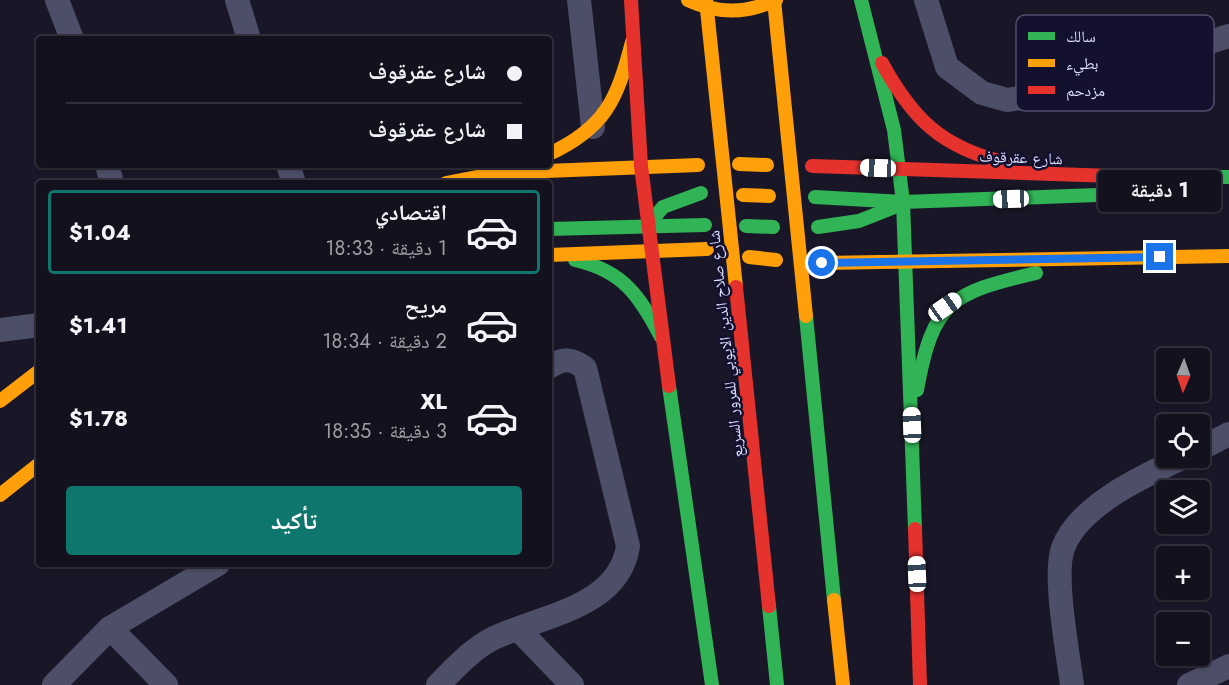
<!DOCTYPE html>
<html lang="ar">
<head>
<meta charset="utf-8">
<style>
	body { margin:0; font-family:Jost,"Noto Naskh Arabic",sans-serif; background:#201f2a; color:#f1f3f6; direction:rtl; height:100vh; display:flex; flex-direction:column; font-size:22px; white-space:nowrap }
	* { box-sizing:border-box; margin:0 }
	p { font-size:20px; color:#9d9da4 }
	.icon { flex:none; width:33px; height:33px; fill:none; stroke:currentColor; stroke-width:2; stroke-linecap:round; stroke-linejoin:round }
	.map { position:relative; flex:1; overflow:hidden; direction:ltr }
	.sheet { position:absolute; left:36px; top:180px; width:516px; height:387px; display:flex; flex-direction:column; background:#13111d; border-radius:6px; box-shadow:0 2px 4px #0004,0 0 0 2px #32313b; direction:rtl }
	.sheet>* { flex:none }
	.top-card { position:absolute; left:36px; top:36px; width:516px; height:132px; border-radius:6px; box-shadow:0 2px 4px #0004,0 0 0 2px #32313b; direction:rtl; display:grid; align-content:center; height:132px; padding:0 30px; background:#13111d }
	.needle { width:39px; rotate:182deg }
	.controls { position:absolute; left:1156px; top:348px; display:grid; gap:12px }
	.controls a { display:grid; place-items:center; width:54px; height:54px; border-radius:6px; background:#13111d; box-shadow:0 2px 4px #0004,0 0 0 2px #32313b; font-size:30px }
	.end { position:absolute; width:27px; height:27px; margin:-14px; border:8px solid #1a73e8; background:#fff; box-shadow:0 0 0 3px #fff }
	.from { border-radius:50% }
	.bubble { position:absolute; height:42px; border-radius:6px; background:#13111d; box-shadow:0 2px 4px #0004,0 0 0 2px #32313b; font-size:20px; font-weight:700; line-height:42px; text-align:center; direction:rtl }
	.car { position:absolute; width:18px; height:36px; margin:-18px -9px; border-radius:8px; box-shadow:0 0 4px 2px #0007; background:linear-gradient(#fff 24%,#345 0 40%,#fff 0 76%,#345 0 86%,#fff 0) }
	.top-card b { display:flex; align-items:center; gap:21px; height:57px; font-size:22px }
	.top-card b+b { border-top:2px solid #32313b }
	.top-card i { width:15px; height:15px; background:#f1f3f6 }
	ul { padding:10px 0 0; list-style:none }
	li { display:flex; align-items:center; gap:18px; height:84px; margin:0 12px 9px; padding:0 18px; border:3px solid transparent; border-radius:6px }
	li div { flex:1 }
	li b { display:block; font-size:22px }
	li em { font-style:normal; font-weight:700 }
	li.selected { border-color:#0f766e }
	li>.icon { width:54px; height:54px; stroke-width:1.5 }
	.primary-button { display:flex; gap:12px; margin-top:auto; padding:12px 30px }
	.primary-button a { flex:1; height:69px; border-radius:6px; background:#0f766e; color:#fff; font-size:24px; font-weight:700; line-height:69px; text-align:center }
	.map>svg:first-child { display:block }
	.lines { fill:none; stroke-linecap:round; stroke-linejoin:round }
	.street { stroke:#4d4e67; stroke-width:24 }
	.fast { stroke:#30b455; stroke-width:14 }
	.slow { stroke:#ff9f0a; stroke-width:14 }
	.jam { stroke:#e5322d; stroke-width:14 }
	.route { stroke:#1a73e8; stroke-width:8 }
	.labels { text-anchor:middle; stroke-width:5; stroke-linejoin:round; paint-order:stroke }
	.street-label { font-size:16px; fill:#ddf; stroke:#13112d }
	.key { fill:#13112d; stroke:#504e6c; stroke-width:1.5 }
	.key-label { font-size:16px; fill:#ddf }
</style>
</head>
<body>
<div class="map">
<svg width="1229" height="685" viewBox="0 0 1229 685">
	<rect width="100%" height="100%" fill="#191727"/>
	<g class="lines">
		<g class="street">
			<polyline points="57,0 72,39"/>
			<polyline points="237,0 249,39"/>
			<polyline points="579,0 593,127"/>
			<polyline points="926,0 947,67 982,93 1007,100 1036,96 1229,36"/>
			<polyline points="107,165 112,183"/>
			<polyline points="288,165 294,183"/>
			<polyline points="0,330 39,325"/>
			<polyline points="1200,449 1229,434"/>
			<polyline points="110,628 166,685"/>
			<polyline points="518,629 572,685"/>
			<polyline points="54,685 110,628 218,564"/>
			<path d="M438 685C455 668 473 648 494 638 540 616 619 608 628 546L585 368C571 358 564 358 549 367"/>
			<path d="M1072 685C1068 653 1053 575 1063 548 1079 505 1144 476 1182 458"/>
			<polyline points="1189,685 1229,666"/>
		</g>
		<g class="fast">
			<polyline points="861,0 894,130 903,202 915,529"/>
			<polyline points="1113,176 1229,177"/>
			<polyline points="815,197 903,202 1097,195"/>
			<polyline points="648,225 663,207 701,193"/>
			<polyline points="746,226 773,227"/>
			<polyline points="818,227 859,221 897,206"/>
			<polyline points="549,229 705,225"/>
			<path d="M575 260C623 271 639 295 661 337"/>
			<polyline points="806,316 834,600"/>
			<polyline points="669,386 712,685"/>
			<path d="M917 390C933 301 951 293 1036 273"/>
			<polyline points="769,606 777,685"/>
		</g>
		<g class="slow">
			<path d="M688 0C719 14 745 14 776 0"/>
			<polyline points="706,0 736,287"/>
			<polyline points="774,0 806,316"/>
			<path d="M549 154C605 128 617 100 632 42"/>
			<polyline points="739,164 767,165"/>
			<polyline points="446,183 497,173 698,165"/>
			<polyline points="743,195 769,196"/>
			<polyline points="549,255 707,249"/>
			<polyline points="749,257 776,260"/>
			<polyline points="822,263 1229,256"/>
			<polyline points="0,401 39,371"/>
			<polyline points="0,495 39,464"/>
			<polyline points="834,600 843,685"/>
		</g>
		<g class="jam">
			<polyline points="631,0 641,166 669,386"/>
			<path d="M882 63C912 118 941 147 1003 162"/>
			<polyline points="812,166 1113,176"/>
			<polyline points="736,287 769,606"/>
			<polyline points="915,529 920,685"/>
		</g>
	</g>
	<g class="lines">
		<polyline class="route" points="822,263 1160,257"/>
	</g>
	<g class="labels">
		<g class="street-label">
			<text transform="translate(1021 157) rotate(2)" y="6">شارع عقرقوف</text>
			<text transform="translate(725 344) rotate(-96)" y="6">شارع صلاح الدين الايوبي للمرور السريع</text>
		</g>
	</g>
	<rect x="1016" y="15" width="198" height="96" rx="9" class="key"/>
	<rect x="1028" y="32" width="27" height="8" fill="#30b455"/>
	<rect x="1028" y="59" width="27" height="8" fill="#ff9f0a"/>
	<rect x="1028" y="86" width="27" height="8" fill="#e5322d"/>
	<g class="key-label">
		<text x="1066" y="42">سالك</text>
		<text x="1066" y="69">بطيء</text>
		<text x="1066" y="96">مزدحم</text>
	</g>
</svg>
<div class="controls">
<a><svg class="needle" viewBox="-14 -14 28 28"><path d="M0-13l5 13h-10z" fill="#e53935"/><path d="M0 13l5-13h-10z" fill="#9d9da4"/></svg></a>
<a><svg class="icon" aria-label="locate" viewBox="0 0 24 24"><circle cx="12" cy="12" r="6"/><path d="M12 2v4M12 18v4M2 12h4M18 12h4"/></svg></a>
<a><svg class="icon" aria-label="layers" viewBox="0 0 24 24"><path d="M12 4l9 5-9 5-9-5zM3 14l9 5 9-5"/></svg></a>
<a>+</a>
<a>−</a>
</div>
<i class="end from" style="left:822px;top:263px"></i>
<i class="end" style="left:1160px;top:257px"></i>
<div class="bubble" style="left:1098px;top:170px;width:123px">1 دقيقة</div>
<i class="car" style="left:878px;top:168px;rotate:272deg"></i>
<i class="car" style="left:1011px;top:199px;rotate:268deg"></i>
<i class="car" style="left:945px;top:307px;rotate:55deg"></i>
<i class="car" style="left:912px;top:425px;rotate:358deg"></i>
<i class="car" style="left:917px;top:574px;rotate:358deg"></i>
<div class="top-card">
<b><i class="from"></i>شارع عقرقوف</b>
<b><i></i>شارع عقرقوف</b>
</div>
<section class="sheet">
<ul>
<li class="selected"><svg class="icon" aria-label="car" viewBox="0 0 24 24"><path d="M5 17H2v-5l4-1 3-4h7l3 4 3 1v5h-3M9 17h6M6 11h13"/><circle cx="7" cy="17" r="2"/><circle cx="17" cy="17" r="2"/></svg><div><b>اقتصادي</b><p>1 دقيقة · 18:33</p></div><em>$1.04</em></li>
<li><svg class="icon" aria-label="car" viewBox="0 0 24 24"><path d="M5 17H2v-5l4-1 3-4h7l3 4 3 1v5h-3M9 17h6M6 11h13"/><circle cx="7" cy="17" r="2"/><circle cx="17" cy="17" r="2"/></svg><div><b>مريح</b><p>2 دقيقة · 18:34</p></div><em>$1.41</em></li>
<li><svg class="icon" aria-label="car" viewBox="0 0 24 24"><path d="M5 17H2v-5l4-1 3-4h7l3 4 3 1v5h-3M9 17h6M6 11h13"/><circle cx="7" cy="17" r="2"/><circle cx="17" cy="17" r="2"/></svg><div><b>XL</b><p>3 دقيقة · 18:35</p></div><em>$1.78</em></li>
</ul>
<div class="primary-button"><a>تأكيد</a></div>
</section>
</div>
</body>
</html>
